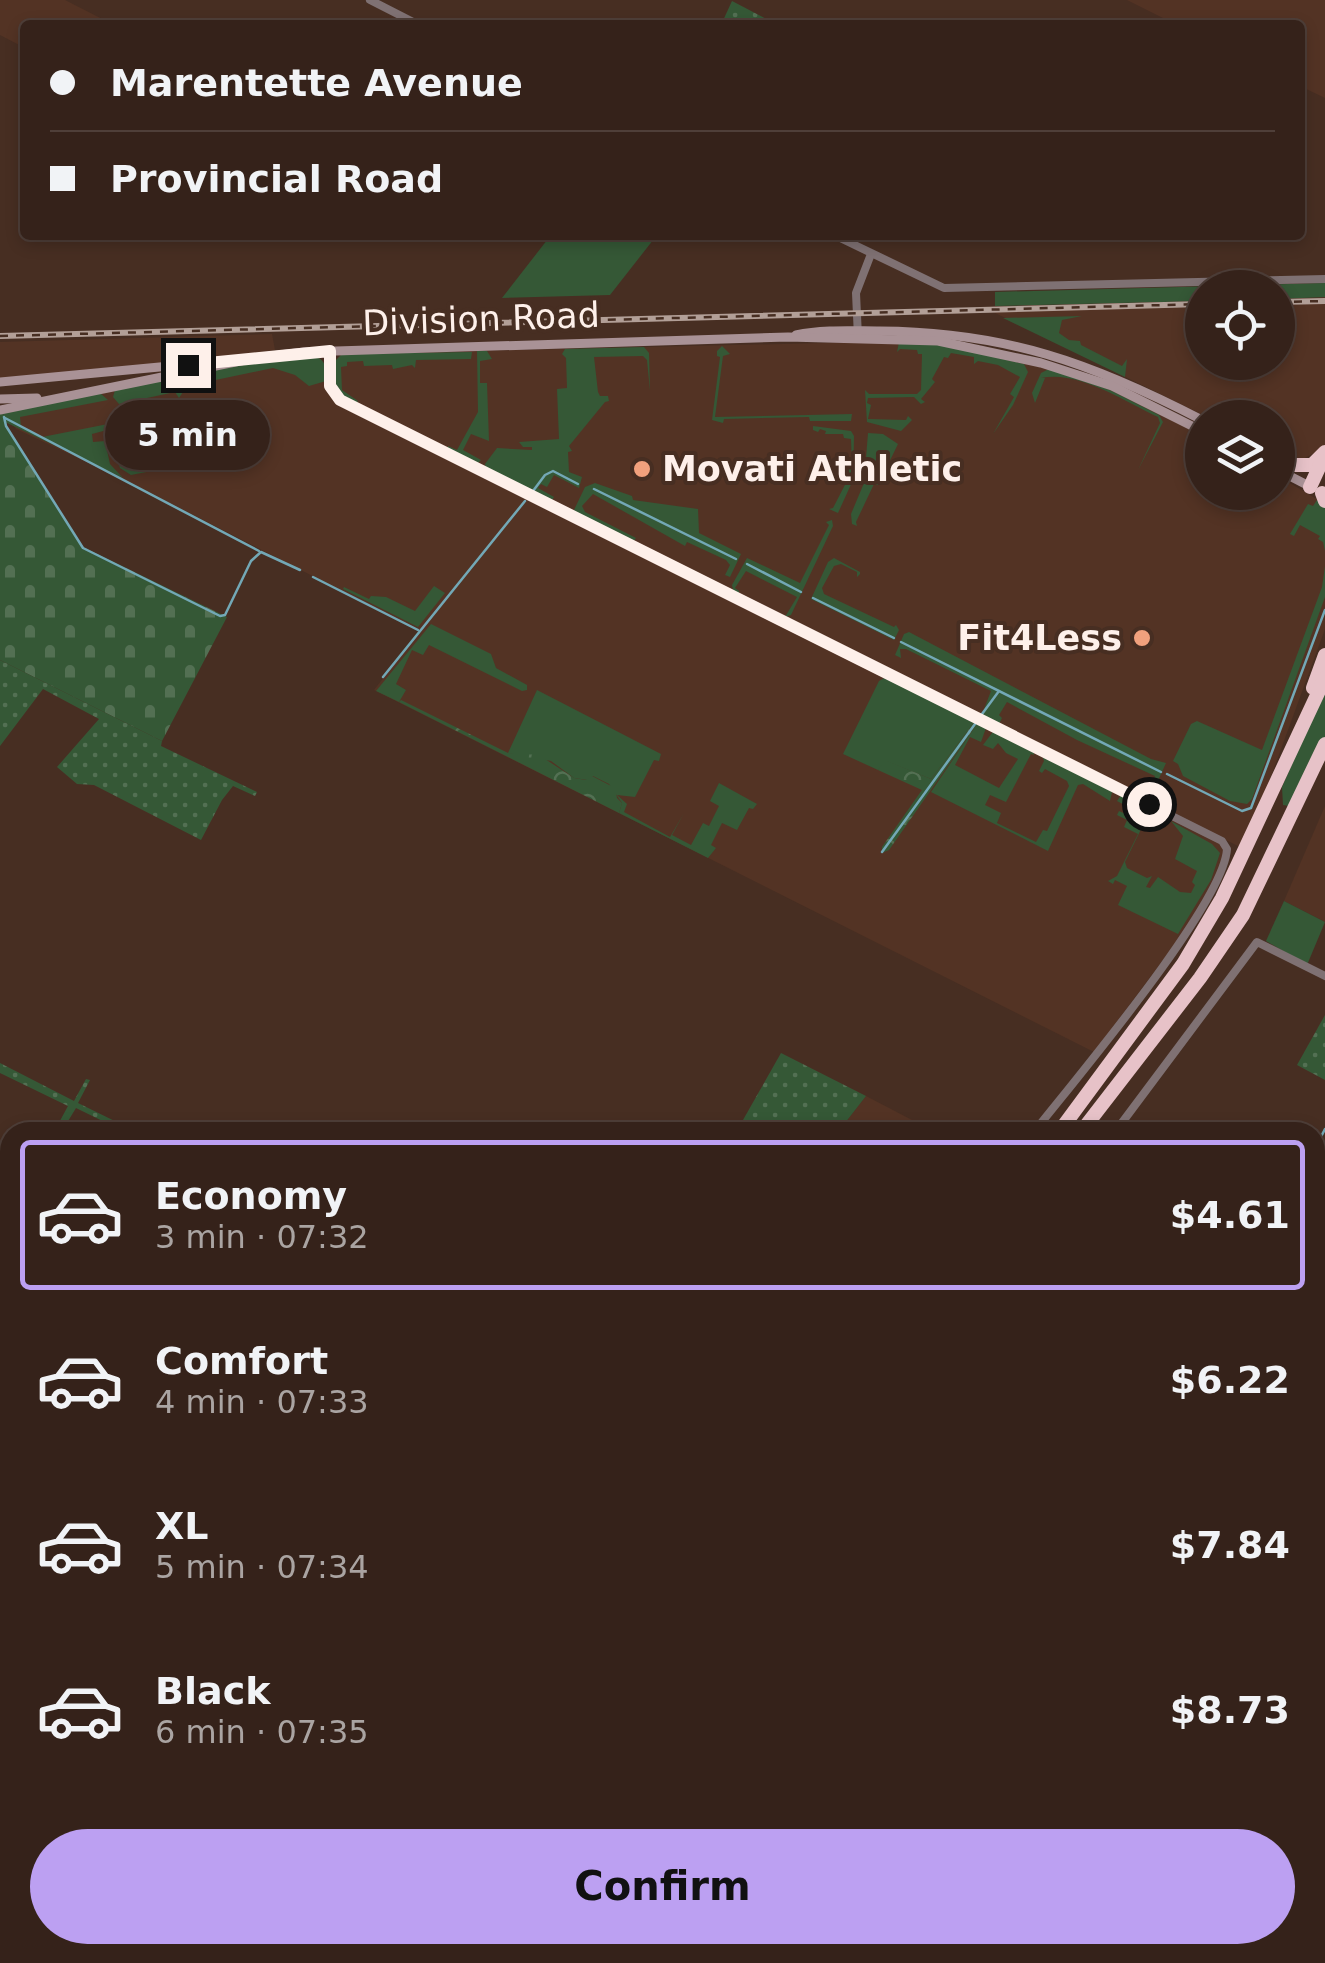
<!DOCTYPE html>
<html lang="en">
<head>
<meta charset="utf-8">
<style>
	body { margin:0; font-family:"DejaVu Sans",sans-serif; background:#402f27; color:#f1f3f6; height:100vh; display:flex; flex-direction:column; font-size:38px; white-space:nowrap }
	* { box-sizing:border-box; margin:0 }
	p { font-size:32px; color:#aaa4a2 }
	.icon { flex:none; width:55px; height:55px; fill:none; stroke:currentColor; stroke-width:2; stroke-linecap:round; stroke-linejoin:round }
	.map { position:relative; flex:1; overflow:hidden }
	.details { position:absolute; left:0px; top:1122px; width:1325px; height:842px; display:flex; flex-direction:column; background:#35221a; border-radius:30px 30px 0 0; box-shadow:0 5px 15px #0003,0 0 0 2px #4f3f39 }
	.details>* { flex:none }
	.top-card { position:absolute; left:20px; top:20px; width:1285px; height:220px; border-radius:10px; box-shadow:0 5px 15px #0003,0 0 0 2px #4f3f39; display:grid; align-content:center; height:220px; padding:0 30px; background:#35221a }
	.tools { position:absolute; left:1185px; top:270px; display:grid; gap:20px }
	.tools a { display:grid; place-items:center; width:110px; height:110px; border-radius:50%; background:#35221a; box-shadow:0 5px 15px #0003,0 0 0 2px #4f3f39; font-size:50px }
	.end { position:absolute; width:45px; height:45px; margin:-22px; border:12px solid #fef0ea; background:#111; box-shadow:0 0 0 5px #111 }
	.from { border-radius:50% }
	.bubble { position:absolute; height:70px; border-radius:35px; background:#35221a; box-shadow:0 5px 15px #0003,0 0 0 2px #4f3f39; font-size:32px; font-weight:700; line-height:70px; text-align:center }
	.top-card b { display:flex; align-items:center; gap:35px; height:95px; font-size:38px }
	.top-card b+b { border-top:2px solid #4f3f39 }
	.top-card i { width:25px; height:25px; background:#f1f3f6 }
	ul { padding:18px 0 0; list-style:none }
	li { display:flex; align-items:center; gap:30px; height:150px; margin:0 20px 15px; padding:0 10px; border:5px solid transparent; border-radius:10px }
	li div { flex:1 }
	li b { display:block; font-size:38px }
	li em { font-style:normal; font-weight:700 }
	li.current { border-color:#bca0f2 }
	li>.icon { width:90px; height:90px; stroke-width:1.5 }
	.action { display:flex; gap:20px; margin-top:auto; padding:20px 30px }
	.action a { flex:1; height:115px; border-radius:60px; background:#bca0f2; color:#111; font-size:40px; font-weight:700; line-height:115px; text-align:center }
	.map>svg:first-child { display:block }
	.built { fill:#533324 }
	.green { fill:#355836 }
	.forest { fill:url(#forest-crowns) }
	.cemetery { fill:url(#cemetery-stones) }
	.park { fill:url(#park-dots) }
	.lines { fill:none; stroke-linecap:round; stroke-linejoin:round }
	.stream { stroke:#73a8b6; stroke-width:2.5 }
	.tertiary { stroke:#7f7173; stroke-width:8 }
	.secondary { stroke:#a99296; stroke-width:9 }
	.motorway { stroke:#e7c2c8; stroke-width:14 }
	.rail-casing { stroke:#b29f97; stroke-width:6 }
	.rail { stroke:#472e22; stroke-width:2.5; stroke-dasharray:8; stroke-linecap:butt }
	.route { stroke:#fef0ea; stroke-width:12 }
	.poi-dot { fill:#f1a17d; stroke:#472e22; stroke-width:4 }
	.labels { text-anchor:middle; stroke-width:8; stroke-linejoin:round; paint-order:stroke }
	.street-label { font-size:35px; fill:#fef0ea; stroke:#472e22 }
	.poi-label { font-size:35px; font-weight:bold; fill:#fef0ea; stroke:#472e22; text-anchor:start }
</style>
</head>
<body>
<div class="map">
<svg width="1325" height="1963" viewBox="0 0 1325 1963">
	<defs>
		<pattern id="forest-crowns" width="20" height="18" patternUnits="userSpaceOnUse" patternTransform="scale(2.5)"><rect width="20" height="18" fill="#355836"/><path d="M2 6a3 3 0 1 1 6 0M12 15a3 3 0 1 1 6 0" fill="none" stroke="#537053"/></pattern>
		<pattern id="cemetery-stones" width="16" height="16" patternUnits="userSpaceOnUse" patternTransform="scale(2.5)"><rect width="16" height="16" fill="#355836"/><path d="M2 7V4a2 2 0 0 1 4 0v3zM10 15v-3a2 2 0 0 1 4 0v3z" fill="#537053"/></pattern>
		<pattern id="park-dots" width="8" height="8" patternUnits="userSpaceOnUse" patternTransform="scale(2.5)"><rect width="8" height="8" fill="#355836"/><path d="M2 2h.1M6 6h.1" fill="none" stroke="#537053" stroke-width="1.8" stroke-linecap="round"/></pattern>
	</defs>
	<rect width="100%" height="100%" fill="#472e22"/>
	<g class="built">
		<polygon points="0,0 65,0 114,25 25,25 25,48 0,35"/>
		<polygon points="1127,0 1325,0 1325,98 1300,86 1300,25 1177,25"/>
		<polygon points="1325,297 1325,447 1296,463 1278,452 1278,418 1207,417 983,307 1202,301 1202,362 1278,362 1278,299"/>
		<polygon points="272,334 275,350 183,363 0,379 0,342"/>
		<polygon points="867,342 940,344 1049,369 1110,390 1202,435 1202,492 1278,492 1278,476 1325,504 1325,629 1255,820 1242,848 340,397 333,373 335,361 342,354"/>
		<polygon points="314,356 320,358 326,366 327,392 335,402 1219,842 1224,849 1220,869 1187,928 1094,1052 374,690 420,631 123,479 16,429 3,411 237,366"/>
		<polygon points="1325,806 1325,922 1284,901"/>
		<polygon points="866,1096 935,1132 838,1132"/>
		<polygon points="0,1631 10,1635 10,1791 0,1806"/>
		<polygon points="10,1801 10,1955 188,1955 180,1963 0,1963 0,1816"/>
		<polygon points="195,1955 348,1955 340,1963 188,1963"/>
		<polygon points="469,1955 654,1955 669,1963 461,1963"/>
		<polygon points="790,1955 972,1955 962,1963 787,1963"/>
	</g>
	<g class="green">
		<polygon points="551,235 657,235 610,295 502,298"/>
		<polygon points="1325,283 1325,297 1278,299 1278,288 1202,288 1202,301 995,306 995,292"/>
		<polygon points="1082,316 1062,320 1059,333 1069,340 1080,341 1081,345 1122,366 1127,359 1125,377 1003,318"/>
		<polygon points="899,342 940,344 1024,364 1028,372 1013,405 993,434 1014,397 1010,394 1020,377 998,365 978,361 974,364 974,357 951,353 948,358 944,357 932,379 935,382 921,399 925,402 921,404 914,397 868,398 867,403 871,405 868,419 906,420 908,416 912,420 901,431 867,422 865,390 869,394 917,394 921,390 922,354 918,354 917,350 900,349 897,352"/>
		<polygon points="722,346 730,354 723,356 715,417 852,414 851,421 810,421 809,417 724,419 723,423 712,420 720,357 717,356 717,351"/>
		<polygon points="644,347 649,353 650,391 647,360 643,356 594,357 598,392 600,396 608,396 609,401 605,402 569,446 572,451 568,452 569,472 582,477 579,488 554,475 547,487 541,484 538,488 554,497 551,502 486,470 485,464 497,448 532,450 532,447 523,447 519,442 559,439 557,389 567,388 566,358 562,354 565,349"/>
		<polygon points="477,351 487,351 492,359 480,361 480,383 487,383 489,441 471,434 463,450 481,460 476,465 447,451 448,446 457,450 478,412"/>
		<path d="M472 352 471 359 416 360 415 368 412 365 393 369 392 365 364 366 363 361 347 362V366L341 367 342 390 358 401 355 405C336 394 332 383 335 361L342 354Z"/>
		<path d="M314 356C327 360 326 369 326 381L309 386 295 375 273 368 187 386 179 398 175 392 119 404 113 397 115 390 237 366Z"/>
		<path d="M1049 369 1110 390 1159 415 1163 422 1138 470 1160 423 1158 417C1124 401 1078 370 1041 378H1045L1035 403 1032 393 1041 373Z"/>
		<polygon points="100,393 108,400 20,417 21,426 42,437 108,424 107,430 92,434 93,442 105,441 110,464 123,478 5,422 3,411"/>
		<polygon points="813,426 851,431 854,436 853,480 838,513 829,509 833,508 848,479 845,476 850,474 845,466 852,465 851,439 844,438 843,434 825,434 826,431 820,429 818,432 813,430"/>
		<polygon points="141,431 151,437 154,457 164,455 163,447 169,446 172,467 131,475 120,468 110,440 115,439 117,447 124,450 130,443 127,434"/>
		<polygon points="868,433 883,434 898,444 878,485 874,484 856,522 857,526 852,524 851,514 864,483"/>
		<polygon points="595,483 632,496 633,500 698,509 699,533 741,554 730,577 725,575 730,565 726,560 687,542 685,546 593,494 582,506 585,512 636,538 632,543 576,515 574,510 585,487"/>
		<polygon points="1317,500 1325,504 1325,551 1323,542 1318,539 1320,536 1300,525 1294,536 1290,534 1308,504 1313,506"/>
		<polygon points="832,520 833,526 791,615 785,617 797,597 746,571 735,588 739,591 739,596 734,594 732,585 747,558 800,583 829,525 826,522"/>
		<polygon points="834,558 860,572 860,574 857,577 857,572 841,564 834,566 822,588 824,594 894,627 896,625 899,630 894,640 811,599 828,562"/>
		<polygon points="1325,566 1325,597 1252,799 1247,804 1230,801 1183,776 1178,764 1173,761 1191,724 1197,721 1262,750 1322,587"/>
		<polygon points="434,586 445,593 418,627 343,589 344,587 369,599 371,596 386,597 415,611"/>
		<polygon points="431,624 491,654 496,668 527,685 527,690 522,691 429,645 423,655 412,650 396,684 406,690 399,702 376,691"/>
		<polygon points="909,632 1151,759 1166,763 1157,783 1152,783 1155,776 1077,740 1007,702 999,715 1002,718 999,724 981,717 991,691 906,649 900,649 901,658 895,655 904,634"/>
		<polygon points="886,677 976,720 931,779 886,761 878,770 843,754 879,681"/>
		<polygon points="1325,689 1325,737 1289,806 1283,805 1282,787"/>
		<polygon points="537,690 661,754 659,761 654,760 635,797 617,795 627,804 624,812 670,837 684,813 672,835 691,845 703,823 709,826 719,806 710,801 719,783 757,804 753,809 749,808 737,830 722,823 711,845 716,848 708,858 619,813 622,803 609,784 593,776 587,780 574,778 551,761 508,753"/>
		<polygon points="979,721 986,728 981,742 970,737 955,765 999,788 1018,759 1006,753 998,743 993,749 983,745 995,729 1033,749 1034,755 1031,754 1006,802 990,795 985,805 1001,813 997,823 1036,842 1043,830 1047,831 1069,786 1067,781 1045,769 1042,773 1039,771 1044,761 1042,755 1113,788 1110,801 1083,784 1078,785 1048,851 931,792"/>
		<polygon points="1121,795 1165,818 1162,822 1148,815 1125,862 1127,868 1147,878 1152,876 1146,887 1150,888 1158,877 1180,892 1191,893 1195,885 1192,882 1197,871 1175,859 1183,836 1171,821 1212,844 1220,853 1211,880 1178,934 1118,905 1127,886 1115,880 1113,884 1108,881 1117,876 1138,834 1124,827 1127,820 1117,815 1119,811 1130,816 1134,810 1117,801"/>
		<polygon points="1284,901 1325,922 1307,965 1266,941"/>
		<polygon points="0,1520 10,1525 10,1622 0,1617"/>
	</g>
	<g class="forest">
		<polygon points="401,700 508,753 539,755 574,778 586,780 592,776 615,788 617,798 622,803 619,813 399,702"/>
		<polygon points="976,720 979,721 889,850 882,853 882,847 922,790 878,770 885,760 931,779"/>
		<polygon points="691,1955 790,1955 787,1963 707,1963"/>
	</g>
	<polygon class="cemetery" points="0,411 3,411 6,426 83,547 227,617 162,741 0,660"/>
	<g class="park">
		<polygon points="732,1 778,25 721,25"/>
		<polygon points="0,660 162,741 161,746 257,792 255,796 233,786 222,800 201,840 94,785 77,784 57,767 99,719 43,689 0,746"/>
		<polygon points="1325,1015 1325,1080 1297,1065"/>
		<polygon points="781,1053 866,1096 838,1132 767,1132 743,1120"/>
		<polygon points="0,1063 74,1101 86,1079 90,1080 78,1103 137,1132 125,1132 76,1108 62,1131 55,1130 68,1106 0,1073"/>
	</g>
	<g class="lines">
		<g class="stream">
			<polyline points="4,417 6,426 83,548 220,616 225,615 251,561 261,552 300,570"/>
			<polyline points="5,418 259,551"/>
			<polyline points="594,489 736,559"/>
			<polyline points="533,491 545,475 553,471 578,484"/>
			<polyline points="747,564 801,592"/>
			<polyline points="313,577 418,630"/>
			<polyline points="813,598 894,638"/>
			<polyline points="901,642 1161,772"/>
			<polyline points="383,677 525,501"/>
			<polyline points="982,714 999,691"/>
			<polyline points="1167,774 1242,811 1251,808 1325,610"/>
			<polyline points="882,852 975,724"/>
			<polyline points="1315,1148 1325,1129"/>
			<polyline points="1040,1963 1042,1955"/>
		</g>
		<g class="tertiary">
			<polyline points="370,0 419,25"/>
			<polyline points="834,235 944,288 1325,279"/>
			<polyline points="858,337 856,293 871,254"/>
			<path d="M329 351 330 386 339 400 1222 841 1227 849C1224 904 1074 1081 1034 1132"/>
			<polyline points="1115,1132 1257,942 1325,976"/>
			<polyline points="1315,1239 1325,1216"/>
			<polyline points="1315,1315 1325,1320"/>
			<polyline points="1315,1714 1325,1717"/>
			<polyline points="183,1963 192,1955"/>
		</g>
		<g class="secondary">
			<path d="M796 335C823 329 853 331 880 331 1006 332 1092 363 1202 420"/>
			<polyline points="0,382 202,363"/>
			<polyline points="0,399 37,398"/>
			<polyline points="0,410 255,358 304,352 788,337 938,341 1041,363 1112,386 1202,431"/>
			<polyline points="1278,470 1311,487"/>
			<polyline points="0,1416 10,1421"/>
			<polyline points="1080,1955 1103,1963"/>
			<polyline points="368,1963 376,1955"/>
			<polyline points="437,1963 445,1955"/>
		</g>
		<g class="motorway">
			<polyline points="1292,465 1312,465 1325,452"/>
			<polyline points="1310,487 1322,461"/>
			<polyline points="1322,493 1325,501"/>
			<polyline points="1313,688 1325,655"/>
			<polyline points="1059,1132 1183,964 1222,898 1325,678"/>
			<polyline points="1081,1132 1200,978 1243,915 1325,744"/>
			<polyline points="389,1963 398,1955"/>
			<polyline points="416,1963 424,1955"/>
		</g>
		<g class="rail-casing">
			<g id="rail">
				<polyline points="1278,302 1325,301"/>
				<polyline points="0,336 1202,304"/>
				<polyline points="0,1623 10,1628"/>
				<polyline points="1315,1823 1325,1815"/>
				<polyline points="664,1955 680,1963"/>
				<polyline points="1126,1963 1136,1955"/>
			</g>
		</g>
		<use href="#rail" class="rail"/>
	</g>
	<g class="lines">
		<polyline class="route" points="188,365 330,351 330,386 340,400 1149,804"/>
	</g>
	<g class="poi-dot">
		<circle cx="642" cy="469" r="10"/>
		<circle cx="1142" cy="638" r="10"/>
	</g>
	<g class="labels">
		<g class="street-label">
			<text transform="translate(481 319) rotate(-2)" y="12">Division Road</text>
		</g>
		<g class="poi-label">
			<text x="662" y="481">Movati Athletic</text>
			<text x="1122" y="650" text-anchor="end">Fit4Less</text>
		</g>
	</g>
</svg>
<div class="tools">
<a><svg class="icon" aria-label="locate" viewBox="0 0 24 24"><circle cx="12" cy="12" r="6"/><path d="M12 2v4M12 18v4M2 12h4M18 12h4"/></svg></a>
<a><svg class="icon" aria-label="layers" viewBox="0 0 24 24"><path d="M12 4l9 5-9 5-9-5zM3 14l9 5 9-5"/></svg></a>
</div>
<i class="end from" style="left:1149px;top:804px"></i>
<i class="end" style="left:188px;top:365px"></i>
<div class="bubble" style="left:105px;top:400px;width:165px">5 min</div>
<div class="top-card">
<b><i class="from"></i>Marentette Avenue</b>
<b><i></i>Provincial Road</b>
</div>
<section class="details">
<ul>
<li class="current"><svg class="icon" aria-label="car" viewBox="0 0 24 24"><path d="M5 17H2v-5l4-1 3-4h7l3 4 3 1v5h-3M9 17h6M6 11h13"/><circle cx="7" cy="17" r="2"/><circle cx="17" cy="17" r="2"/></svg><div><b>Economy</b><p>3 min · 07:32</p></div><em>$4.61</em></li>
<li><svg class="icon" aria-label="car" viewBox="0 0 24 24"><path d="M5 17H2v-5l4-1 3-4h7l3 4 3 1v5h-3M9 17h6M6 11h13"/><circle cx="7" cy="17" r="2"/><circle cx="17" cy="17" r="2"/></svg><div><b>Comfort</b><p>4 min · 07:33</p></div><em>$6.22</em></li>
<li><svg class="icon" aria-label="car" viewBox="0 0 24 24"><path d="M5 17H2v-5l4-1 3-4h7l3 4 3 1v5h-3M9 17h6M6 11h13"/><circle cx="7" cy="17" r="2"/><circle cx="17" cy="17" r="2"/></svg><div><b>XL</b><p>5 min · 07:34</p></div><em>$7.84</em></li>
<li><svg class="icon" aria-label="car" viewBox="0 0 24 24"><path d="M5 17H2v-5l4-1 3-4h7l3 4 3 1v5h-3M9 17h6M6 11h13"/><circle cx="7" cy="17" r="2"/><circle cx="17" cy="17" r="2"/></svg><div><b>Black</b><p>6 min · 07:35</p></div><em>$8.73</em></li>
</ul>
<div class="action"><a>Confirm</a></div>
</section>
</div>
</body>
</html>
